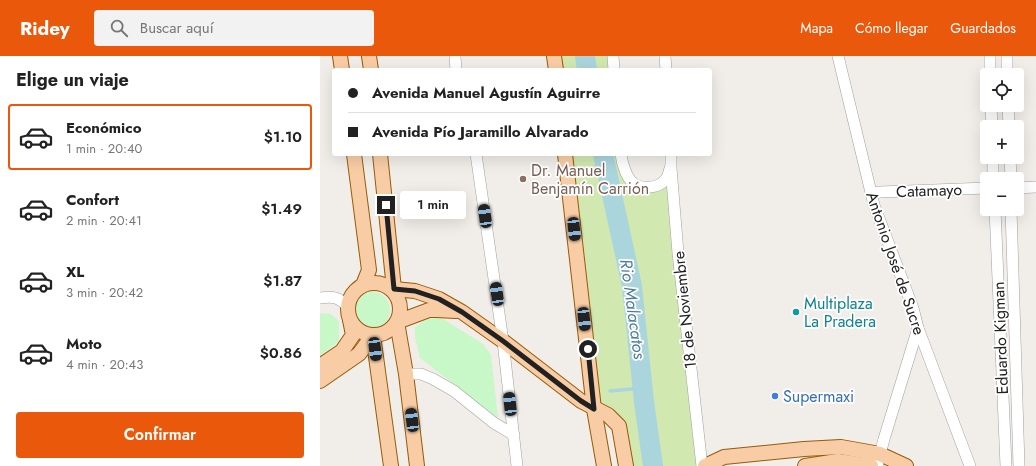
<!DOCTYPE html>
<html lang="es">
<head>
<meta charset="utf-8">
<style>
	body { margin:0; font-family:Jost,sans-serif; background:#f2f2f2; color:#222; height:100vh; display:flex; flex-direction:column; font-size:15px; white-space:nowrap }
	* { box-sizing:border-box; margin:0 }
	p { font-size:13px; color:#767676 }
	.icon { flex:none; width:22px; height:22px; fill:none; stroke:currentColor; stroke-width:2; stroke-linecap:round; stroke-linejoin:round }
	.map { position:relative; flex:1; overflow:hidden }
	.details { display:flex; flex-direction:column; background:#fff; width:320px }
	.details>* { flex:none }
	.hud { position:absolute; left:12px; top:12px; width:380px; height:88px; border-radius:4px; box-shadow:0 4px 16px #0002; display:grid; align-content:center; height:88px; padding:0 16px; background:#fff }
	.controls { position:absolute; left:660px; top:12px; display:grid; gap:8px }
	.controls a { display:grid; place-items:center; width:44px; height:44px; border-radius:4px; background:#fff; box-shadow:0 4px 16px #0002; font-size:20px }
	.end { position:absolute; width:18px; height:18px; margin:-9px; border:5px solid #212121; background:#fff; box-shadow:0 0 0 2px #fff }
	.from { border-radius:50% }
	.bubble { position:absolute; height:28px; border-radius:4px; background:#fff; box-shadow:0 4px 16px #0002; font-size:13px; font-weight:600; line-height:28px; text-align:center }
	.car { position:absolute; width:12px; height:24px; margin:-12px -6px; border-radius:5px; box-shadow:0 0 3px 1px #0007; background:linear-gradient(#222 24%,#8ab4d8 0 40%,#222 0 76%,#8ab4d8 0 86%,#222 0) }
	.hud b { display:flex; align-items:center; gap:14px; height:38px; font-size:15px }
	.hud b+b { border-top:1px solid #e0e0e0 }
	.hud i { width:10px; height:10px; background:#222 }
	ul { padding:0; list-style:none }
	li { display:flex; align-items:center; gap:12px; height:66px; margin:0 8px 6px; padding:0 8px; border:2px solid transparent; border-radius:4px }
	li div { flex:1 }
	li b { display:block; font-size:15px }
	li em { font-style:normal; font-weight:600 }
	li.current { border-color:#ea580c }
	li>.icon { width:36px; height:36px; stroke-width:1.5 }
	h2 { padding:0 16px; font-size:18px; line-height:48px }
	.primary-button { display:flex; gap:8px; margin-top:auto; padding:8px 16px }
	.primary-button a { flex:1; height:46px; border-radius:4px; background:#ea580c; color:#fff; font-size:16px; font-weight:600; line-height:46px; text-align:center }
	header { display:flex; align-items:center; gap:24px; box-sizing:border-box; height:56px; padding:0 20px; background:#ea580c; color:#fff }
	header strong { font-size:19px }
	nav { display:flex; gap:22px; margin-inline-start:auto; font-size:14px }
	.search { width:280px; height:36px; background:#f2f2f2; display:flex; align-items:center; gap:10px; box-sizing:border-box; padding:0 14px; border-radius:4px; color:#767676; font-size:15px }
	main { display:flex; flex:1; min-height:0 }
	.map>svg:first-child { display:block }
	.grass { fill:#d1e8b1 }
	.park { fill:#c9f8c8 }
	.lines { fill:none; stroke-linecap:round; stroke-linejoin:round }
	.stream { stroke:#abd5dc; stroke-width:3.5 }
	.river { stroke:#abd5dc; stroke-width:20 }
	.minor-casing { stroke:#a2a2a2; stroke-width:12 }
	.major-casing { stroke:#975a07; stroke-width:16 }
	.minor { stroke:#fff; stroke-width:11 }
	.major { stroke:#f8cda6; stroke-width:14 }
	.route { stroke:#212121; stroke-width:5 }
	.education-dot { fill:#8d6e63; stroke:#fff; stroke-width:1.5 }
	.culture-dot { fill:#0f9aa8; stroke:#fff; stroke-width:1.5 }
	.shop-dot { fill:#3f7fe0; stroke:#fff; stroke-width:1.5 }
	.labels { text-anchor:middle; stroke-width:3.5; stroke-linejoin:round; paint-order:stroke }
	.education-label { font-size:16px; fill:#785e54; stroke:#fff; text-anchor:start }
	.street-label { font-size:16px; fill:#212121; stroke:#fff }
	.culture-label { font-size:16px; fill:#0d838f; stroke:#fff; text-anchor:start }
	.shop-label { font-size:16px; fill:#366cbe; stroke:#fff; text-anchor:start }
	.water-label { font-size:17px; font-style:italic; fill:#4b7b9d; stroke:#fff }
</style>
</head>
<body>
<header>
<strong>Ridey</strong>
<div class="search"><svg class="icon" aria-label="search" viewBox="0 0 24 24"><circle cx="10" cy="10" r="6"/><path d="M15 15l6 6"/></svg>Buscar aquí</div>
<nav><a>Mapa</a><a>Cómo llegar</a><a>Guardados</a></nav>
</header>
<main>
<section class="details">
<h2>Elige un viaje</h2>
<ul>
<li class="current"><svg class="icon" aria-label="car" viewBox="0 0 24 24"><path d="M5 17H2v-5l4-1 3-4h7l3 4 3 1v5h-3M9 17h6M6 11h13"/><circle cx="7" cy="17" r="2"/><circle cx="17" cy="17" r="2"/></svg><div><b>Económico</b><p>1 min · 20:40</p></div><em>$1.10</em></li>
<li><svg class="icon" aria-label="car" viewBox="0 0 24 24"><path d="M5 17H2v-5l4-1 3-4h7l3 4 3 1v5h-3M9 17h6M6 11h13"/><circle cx="7" cy="17" r="2"/><circle cx="17" cy="17" r="2"/></svg><div><b>Confort</b><p>2 min · 20:41</p></div><em>$1.49</em></li>
<li><svg class="icon" aria-label="car" viewBox="0 0 24 24"><path d="M5 17H2v-5l4-1 3-4h7l3 4 3 1v5h-3M9 17h6M6 11h13"/><circle cx="7" cy="17" r="2"/><circle cx="17" cy="17" r="2"/></svg><div><b>XL</b><p>3 min · 20:42</p></div><em>$1.87</em></li>
<li><svg class="icon" aria-label="car" viewBox="0 0 24 24"><path d="M5 17H2v-5l4-1 3-4h7l3 4 3 1v5h-3M9 17h6M6 11h13"/><circle cx="7" cy="17" r="2"/><circle cx="17" cy="17" r="2"/></svg><div><b>Moto</b><p>4 min · 20:43</p></div><em>$0.86</em></li>
</ul>
<div class="primary-button"><a>Confirmar</a></div>
</section>
<div class="map">
<svg width="716" height="410" viewBox="0 0 716 410">
	<rect width="100%" height="100%" fill="#f1ede8"/>
	<g class="grass">
		<polygon points="234,0 293,0 294,14 236,14"/>
		<polygon points="245,98 301,98 302,106 322,131 349,119 382,410 306,410 299,370 280,355"/>
	</g>
	<g class="park">
		<circle cx="52" cy="254" r="18"/>
		<polygon points="0,257 11,258 19,265 19,285 0,300"/>
		<polygon points="120,261 163,288 171,299 178,362 100,302 95,281 95,271 105,264"/>
	</g>
	<g class="lines">
		<polyline class="stream" points="290,335 323,332"/>
		<g class="river">
			<polyline points="265,0 267,14"/>
			<polyline points="283,98 312,230 324,346 333,410"/>
		</g>
		<g class="minor-casing">
			<g id="minor">
				<polyline points="135,0 136,14"/>
				<polyline points="293,0 294,14"/>
				<polyline points="345,0 346,14"/>
				<polyline points="518,0 554,149 593,252 598,272 650,410"/>
				<polyline points="670,0 670,19"/>
				<polyline points="687,0 687,19"/>
				<polyline points="671,49 672,71"/>
				<polyline points="688,49 689,71"/>
				<polyline points="156,98 183,285 197,410"/>
				<path d="M301 98C302 107 306 121 313 127 321 134 339 132 345 124 348 121 349 117 350 112"/>
				<polyline points="351,98 351,112 358,197 382,410"/>
				<polyline points="673,101 673,123"/>
				<polyline points="690,101 691,123"/>
				<polyline points="697,132 716,131"/>
				<polyline points="551,137 560,136 667,132"/>
				<polyline points="675,153 686,410"/>
				<polyline points="691,153 699,410"/>
				<path d="M0 242C13 240 19 241 28 251"/>
				<polyline points="86,318 101,318 113,323 134,335 174,367 194,379"/>
				<polyline points="557,410 564,383 598,272"/>
			</g>
		</g>
		<g class="major-casing">
			<g id="major">
				<polyline points="20,0 22,14"/>
				<polyline points="49,0 51,14"/>
				<polyline points="234,0 236,14"/>
				<polyline points="34,98 49,214 43,229"/>
				<polyline points="60,98 74,233"/>
				<polyline points="245,98 274,353 284,410"/>
				<circle cx="54" cy="253" r="26"/>
				<polyline points="74,233 95,235 119,243 142,256 183,285 261,345 288,359 299,370 306,410"/>
				<polyline points="77,266 86,318 97,410"/>
				<polyline points="77,266 109,254 117,254 136,255"/>
				<polyline points="53,279 71,410"/>
				<polyline points="0,310 22,295 33,279 30,264"/>
				<polyline points="0,325 39,298 53,279"/>
				<polyline points="385,410 404,401 484,393 521,391 560,398 586,410"/>
				<polyline points="485,410 518,405 551,410"/>
			</g>
		</g>
		<use href="#minor" class="minor"/>
		<use href="#major" class="major"/>
	</g>
	<g class="lines">
		<polyline class="route" points="66,149 74,233 95,235 119,243 142,256 183,285 261,345 274,353 268,293"/>
	</g>
	<circle class="education-dot" cx="203" cy="123" r="4"/>
	<circle class="culture-dot" cx="476" cy="256" r="4"/>
	<circle class="shop-dot" cx="455" cy="340" r="4"/>
	<g class="labels">
		<g class="education-label">
			<text x="211" y="120">Dr. Manuel<tspan x="211" dy="18">Benjamín Carrión</tspan></text>
		</g>
		<g class="street-label">
			<text transform="translate(609 134) rotate(-2)" y="6">Catamayo</text>
			<text transform="translate(576 207) rotate(71)" y="6">Antonio José de Sucre</text>
			<text transform="translate(364 254) rotate(-96)" y="6">18 de Noviembre</text>
			<text transform="translate(680 282) rotate(-92)" y="6">Eduardo Kigman</text>
		</g>
		<g class="culture-label">
			<text x="484" y="253">Multiplaza<tspan x="484" dy="18">La Pradera</tspan></text>
		</g>
		<g class="shop-label">
			<text x="463" y="346">Supermaxi</text>
		</g>
		<g class="water-label">
			<text transform="translate(313 253) rotate(82)" y="6">Rio Malacatos</text>
		</g>
	</g>
</svg>
<div class="controls">
<a><svg class="icon" aria-label="locate" viewBox="0 0 24 24"><circle cx="12" cy="12" r="6"/><path d="M12 2v4M12 18v4M2 12h4M18 12h4"/></svg></a>
<a>+</a>
<a>−</a>
</div>
<i class="end from" style="left:268px;top:293px"></i>
<i class="end" style="left:66px;top:149px"></i>
<div class="bubble" style="left:80px;top:135px;width:66px">1 min</div>
<i class="car" style="left:165px;top:160px;rotate:352deg"></i>
<i class="car" style="left:254px;top:173px;rotate:174deg"></i>
<i class="car" style="left:177px;top:238px;rotate:352deg"></i>
<i class="car" style="left:264px;top:263px;rotate:174deg"></i>
<i class="car" style="left:55px;top:293px;rotate:173deg"></i>
<i class="car" style="left:190px;top:348px;rotate:354deg"></i>
<i class="car" style="left:92px;top:364px;rotate:353deg"></i>
<div class="hud">
<b><i class="from"></i>Avenida Manuel Agustín Aguirre</b>
<b><i></i>Avenida Pío Jaramillo Alvarado</b>
</div>
</div>
</main>
</body>
</html>
